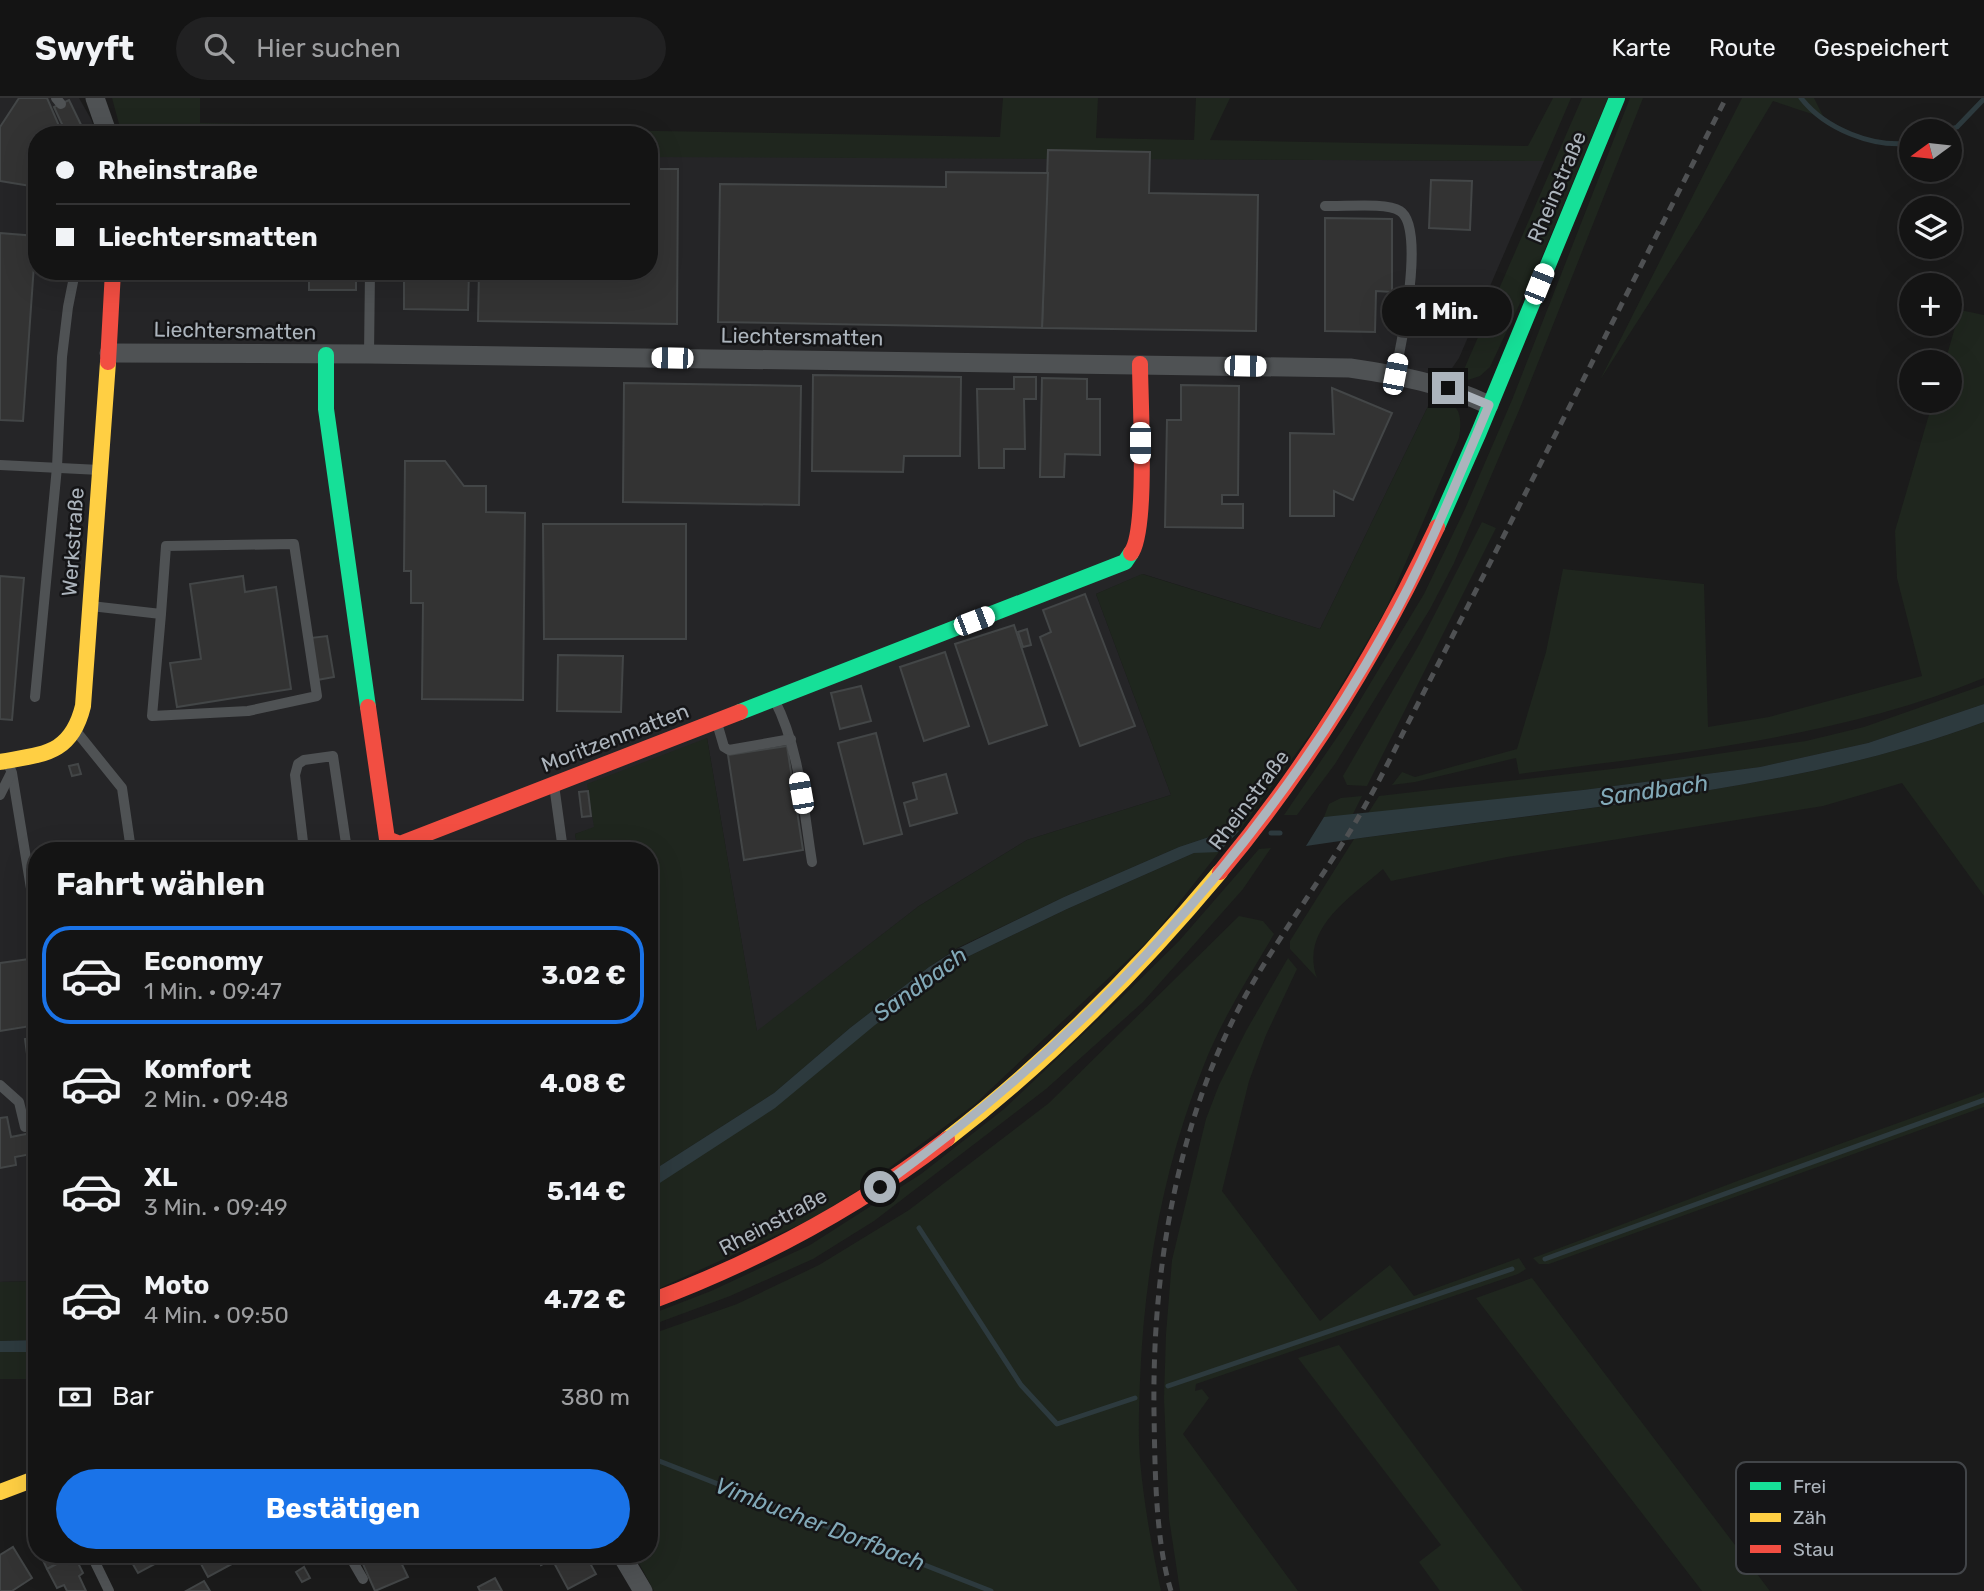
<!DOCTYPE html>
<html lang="de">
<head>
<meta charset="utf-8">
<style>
	body { margin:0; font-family:Rubik,sans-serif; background:#212122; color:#f1f3f6; height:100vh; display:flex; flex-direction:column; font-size:26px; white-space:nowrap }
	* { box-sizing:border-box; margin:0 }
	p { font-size:23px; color:#9d9ea0 }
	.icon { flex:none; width:38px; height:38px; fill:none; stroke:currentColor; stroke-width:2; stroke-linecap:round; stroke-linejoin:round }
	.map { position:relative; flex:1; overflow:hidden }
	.panel { position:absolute; left:28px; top:744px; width:630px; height:721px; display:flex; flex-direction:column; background:#141414; border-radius:28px; box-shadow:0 7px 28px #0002,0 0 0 2px #333334 }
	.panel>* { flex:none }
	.guide { position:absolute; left:28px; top:28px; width:630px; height:154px; border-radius:28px; box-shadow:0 7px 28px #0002,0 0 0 2px #333334; display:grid; align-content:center; height:154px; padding:0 28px; background:#141414 }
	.needle { width:46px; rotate:255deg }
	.fabs { position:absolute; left:1899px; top:21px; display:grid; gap:14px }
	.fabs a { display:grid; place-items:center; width:63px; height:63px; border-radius:50%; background:#141414; box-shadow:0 7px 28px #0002,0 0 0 2px #333334; font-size:35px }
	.end { position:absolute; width:32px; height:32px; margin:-16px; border:9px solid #acb4bc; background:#111; box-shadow:0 0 0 4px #111 }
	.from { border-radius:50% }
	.bubble { position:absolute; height:49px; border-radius:24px; background:#141414; box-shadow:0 7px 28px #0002,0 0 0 2px #333334; font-size:23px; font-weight:700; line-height:49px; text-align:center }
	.car { position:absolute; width:21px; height:42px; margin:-21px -10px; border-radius:9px; box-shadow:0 0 5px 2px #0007; background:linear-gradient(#fff 24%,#345 0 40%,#fff 0 76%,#345 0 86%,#fff 0) }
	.guide b { display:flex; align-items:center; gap:24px; height:66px; font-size:26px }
	.guide b+b { border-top:2px solid #333334 }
	.guide i { width:18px; height:18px; background:#f1f3f6 }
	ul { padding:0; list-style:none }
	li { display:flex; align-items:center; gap:21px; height:98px; margin:0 14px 10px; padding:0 14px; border:4px solid transparent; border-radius:28px }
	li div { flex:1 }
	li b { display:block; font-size:26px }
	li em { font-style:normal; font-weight:700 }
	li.active { border-color:#1a73e8 }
	li>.icon { width:63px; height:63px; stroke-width:1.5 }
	h2 { padding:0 28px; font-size:32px; line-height:84px }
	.pay { display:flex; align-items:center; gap:18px; height:77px; padding:0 28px; font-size:26px }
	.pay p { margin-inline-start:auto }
	.action { display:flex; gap:14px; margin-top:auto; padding:14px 28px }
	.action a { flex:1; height:80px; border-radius:42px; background:#1a73e8; color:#fff; font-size:28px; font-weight:700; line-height:80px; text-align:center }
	header { display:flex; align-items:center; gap:42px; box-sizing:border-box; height:98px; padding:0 35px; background:#141414; border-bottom:2px solid #333334 }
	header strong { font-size:33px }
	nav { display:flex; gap:38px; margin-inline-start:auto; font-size:24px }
	.search { width:490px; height:63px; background:#212122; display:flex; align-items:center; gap:18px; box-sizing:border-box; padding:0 24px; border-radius:38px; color:#9d9ea0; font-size:26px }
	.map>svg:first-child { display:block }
	.built { fill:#252527 }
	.green { fill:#1f261e }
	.water { fill:#2d3a3e }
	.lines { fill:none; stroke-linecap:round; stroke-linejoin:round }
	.stream { stroke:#2d3a3e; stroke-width:5 }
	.building { fill:#333; stroke:#434647; stroke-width:2 }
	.lane { stroke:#4f5254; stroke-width:10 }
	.street { stroke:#4f5254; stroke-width:19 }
	.fast { stroke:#16e098; stroke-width:16 }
	.slow { stroke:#ffcf43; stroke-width:16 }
	.jam { stroke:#f24e42; stroke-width:16 }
	.rail { stroke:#4f5153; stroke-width:5; stroke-dasharray:9 7; stroke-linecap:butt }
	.route { stroke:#acb4bc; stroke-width:9 }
	.labels { text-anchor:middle; stroke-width:5; stroke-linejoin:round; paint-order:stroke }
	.street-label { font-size:21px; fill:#acb4bc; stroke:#151517 }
	.water-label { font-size:23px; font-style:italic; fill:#82a9b8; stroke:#151517 }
	.key { fill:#151517; stroke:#424549; stroke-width:2 }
	.key-label { font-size:19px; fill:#acb4bc }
</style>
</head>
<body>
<header>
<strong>Swyft</strong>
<div class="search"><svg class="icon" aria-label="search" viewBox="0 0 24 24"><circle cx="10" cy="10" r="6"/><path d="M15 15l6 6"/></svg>Hier suchen</div>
<nav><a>Karte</a><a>Route</a><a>Gespeichert</a></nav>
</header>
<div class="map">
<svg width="1984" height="1493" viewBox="0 0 1984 1493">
	<rect width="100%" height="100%" fill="#1b1b1b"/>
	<polygon class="built" points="0,0 79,0 91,21 97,37 37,37 37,173 649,173 649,58 1544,63 1459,260 1433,298 1320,531 1143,476 1096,496 1171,697 1027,742 919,808 757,934 707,640 594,730 575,736 578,752 37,752 37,1183 0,1184"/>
	<g class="green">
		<polygon points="112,0 200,0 200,25 1000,39 1003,0 1098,0 1096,40 1194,42 1196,0 1230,0 1210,42 1528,48 1553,0 1571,0 1544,63 649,59 649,37 122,37"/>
		<polygon points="1582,0 1608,0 1543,156 1490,269 1480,278 1468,282 1462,276"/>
		<polygon points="1630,0 1643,0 1520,310 1454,465 1430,511 1335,666 1297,717 1284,717 1344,629 1424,496 1465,411 1512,302"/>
		<polygon points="1742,0 1814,0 1824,20 1773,3 1699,127 1600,282"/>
		<path d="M1960 212 1984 217V580C1836 641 1676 655 1519 676L1516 660 1415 684 1392 687 1402 674 1415 679 1517 651 1546 554 1563 471 1704 486 1708 629 1769 619 1922 578 1897 480 1895 433 1933 303H1950V264H1945Z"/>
		<path d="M1433 298C1459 305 1463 314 1459 340L1385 513 1320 623 1239 733 1221 735 1179 749 1064 799 957 850 929 869 850 930 774 995 649 1075V752H578L575 736 594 729 587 686 707 640 757 933 919 808 1027 742 1171 697 1096 496 1142 476 1320 531Z"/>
		<polygon points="1482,424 1496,430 1367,688 1347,687 1343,678 1419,547"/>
		<polygon points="1984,587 1984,606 1868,645 1760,669 1583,692 1367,717 1379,698 1629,669 1806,643 1864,629"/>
		<path d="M1984 624V798L1902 685 1823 708 1507 759 1391 783 1383 771C1351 799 1299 831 1317 880L1290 851V843L1354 741C1445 729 1537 718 1628 705 1749 687 1868 667 1984 624Z"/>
		<polygon points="1362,698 1352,718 1324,719 1329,706 1341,700"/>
		<polygon points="1271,750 1243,791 1143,904 1046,991 874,1123 813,1161 730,1198 649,1228 649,1217 711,1193 810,1147 921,1076 1004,1011 1114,907 1179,843 1259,751"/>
		<polygon points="1208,753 1219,754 1152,839 975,1006 865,1088 812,1121 649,1195 649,1092 963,861 1067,811 1194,755"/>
		<path d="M1239 818 1263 823 1274 836C1248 880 1220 924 1202 972 1163 1071 1144 1177 1140 1283 1139 1309 1138 1336 1140 1362 1144 1407 1152 1450 1161 1493H654L634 1456H649V1237L737 1206 819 1167 909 1112 1049 1005Z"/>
		<polygon points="1288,860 1297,871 1266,937 1249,983 1222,1093 1320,1223 1390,1167 1414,1198 1519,1160 1526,1171 1518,1176 1196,1286 1195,1293 1202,1291 1209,1300 1183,1336 1298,1493 1180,1493 1169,1420 1164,1300 1166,1236 1172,1162 1206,1021 1219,987 1246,933"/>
		<polygon points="1984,994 1984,1009 1549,1166 1539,1166 1533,1160 1740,1082"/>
		<polygon points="1532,1180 1770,1493 1702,1493 1476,1200"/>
		<polygon points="37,1183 37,1242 0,1243 0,1184"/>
		<polygon points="1339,1247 1523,1493 1440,1493 1419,1464 1441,1447 1298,1260"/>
		<rect x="0" y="1254" width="37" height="27"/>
	</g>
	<g class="water">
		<path d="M1984 606V624C1868 667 1749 687 1628 705 1521 720 1413 732 1306 748L1324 719 1583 692 1760 669 1868 645Z"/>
		<polygon points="1239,733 1219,754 1194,755 1067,811 963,861 875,927 775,1010 649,1092 649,1075 774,995 850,930 929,869 957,851 1064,799 1179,749 1221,735"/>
		<polygon points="37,1242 37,1254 0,1254 0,1243"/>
	</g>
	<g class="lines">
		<g class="stream">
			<path d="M1801 0C1825 31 1873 50 1911 45"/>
			<polyline points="1945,33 1957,29 1984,1"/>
			<polyline points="1271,735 1280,735"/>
			<polyline points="919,1130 1021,1287 1057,1326 1135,1300"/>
			<polyline points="1545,1161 1984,1002"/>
			<polyline points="1168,1288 1512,1171"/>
			<polyline points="649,1359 991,1493"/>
		</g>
	</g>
	<g class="building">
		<polygon points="19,0 47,0 63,37 37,37 37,89 0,83 0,29"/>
		<polygon points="69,2 86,37 67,37 54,9"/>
		<polygon points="1048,52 1150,54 1149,95 1258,97 1256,233 1042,230"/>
		<polygon points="649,71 678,71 677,226 478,223 479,173 649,173"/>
		<polygon points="946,74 1048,75 1042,230 718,224 720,86 946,89"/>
		<polygon points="1431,82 1472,83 1470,132 1429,130"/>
		<polygon points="1325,120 1392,121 1392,194 1376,193 1375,234 1325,233"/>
		<polygon points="0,135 36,138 23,323 0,322"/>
		<rect x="309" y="173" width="47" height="19"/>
		<polygon points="404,173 469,173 468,212 404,211"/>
		<polygon points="813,277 961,279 960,358 904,358 903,374 812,373"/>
		<polygon points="1014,279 1036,279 1036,301 1024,301 1025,351 1004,351 1004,370 979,370 977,291 1014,291"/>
		<polygon points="1042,280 1087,281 1087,301 1100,301 1100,357 1065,356 1064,379 1040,379"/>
		<polygon points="624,285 801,288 799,407 623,404"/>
		<polygon points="1181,287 1239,288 1238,397 1222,397 1222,406 1243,406 1243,430 1165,429 1167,322 1181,322"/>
		<polygon points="1332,290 1392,315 1353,402 1334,393 1334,418 1290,418 1290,335 1334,336"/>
		<polygon points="405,363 445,363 464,388 486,388 486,414 525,415 523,602 422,601 423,505 411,505 411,473 404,473"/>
		<polygon points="543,426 686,426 686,541 544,541"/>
		<polygon points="0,478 24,480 12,622 0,621"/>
		<polygon points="243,478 245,494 276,489 291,591 177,609 170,565 201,561 190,486"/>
		<polygon points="1085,496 1135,628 1080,648 1040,539 1051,534 1043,512"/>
		<polygon points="1014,527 1047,627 989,646 955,546"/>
		<polygon points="1027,531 1031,547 1023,549 1018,534"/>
		<polygon points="327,538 334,579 317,582 310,540"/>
		<polygon points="945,554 969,628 924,643 900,569"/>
		<polygon points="558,557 623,558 621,614 557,613"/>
		<polygon points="861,588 871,623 840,631 831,595"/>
		<polygon points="876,635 902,736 864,746 838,645"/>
		<polygon points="787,648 803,752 744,762 728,657"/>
		<polygon points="78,666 81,676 72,678 69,668"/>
		<polygon points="946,676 957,715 910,728 904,705 917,701 913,685"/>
		<polygon points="588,693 591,718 582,719 579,694"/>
		<polygon points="37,860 37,927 0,933 0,865"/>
		<polygon points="37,939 37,970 29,971 25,941"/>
		<polygon points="37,990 37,1024 35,1025 29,991"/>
		<polygon points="7,1019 11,1039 36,1034 37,1055 15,1059 16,1067 0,1070 0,1020"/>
		<polygon points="37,1294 37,1321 28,1298"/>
		<polygon points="13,1449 32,1480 12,1493 0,1493 0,1457"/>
		<polygon points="40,1456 74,1456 74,1457 47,1471"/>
		<polygon points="127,1456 166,1456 168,1459 138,1475"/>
		<polygon points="219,1456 238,1456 241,1461 208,1479 201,1466"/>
		<polygon points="380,1456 397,1456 408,1479 375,1493 362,1464"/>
		<polygon points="536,1456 585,1456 596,1476 568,1491 552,1461 541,1467"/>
		<polygon points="74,1457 83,1475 79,1478 86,1493 67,1493 64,1487 57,1490 47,1471"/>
		<polygon points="304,1469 310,1480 302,1484 296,1474"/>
		<polygon points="495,1480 502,1493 480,1493 478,1489"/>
		<polygon points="204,1483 210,1493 186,1493"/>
	</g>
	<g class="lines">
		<g class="lane">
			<polyline points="56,0 61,6"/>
			<path d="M1325 108C1343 109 1386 104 1400 113 1426 129 1401 248 1395 276"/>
			<polyline points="369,256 370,173"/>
			<polyline points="0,367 100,372"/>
			<polyline points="91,508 161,516 152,618 248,613 317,598 294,446 166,448 161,516"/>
			<polyline points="35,599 57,369 62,259 68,209 74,179 77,173"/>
			<path d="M774 601C800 651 803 709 812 764"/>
			<polyline points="717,625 724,649 729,652 791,641"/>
			<polyline points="76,633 122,690 131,752"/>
			<polyline points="7,663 12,675 37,827"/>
			<polyline points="554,687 563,752"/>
			<polyline points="0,697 11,675"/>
			<polyline points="304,752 295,677 298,666 304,662 333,658 347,752"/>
			<polyline points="0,987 19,1004 25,1029"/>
			<polyline points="91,1456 109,1493"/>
			<polyline points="363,1481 352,1462 365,1456"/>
		</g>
		<g class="street">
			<polyline points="95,0 108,37"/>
			<path d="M109 255 369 256 1350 270C1398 277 1445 286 1489 307"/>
			<polyline points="621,1456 643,1493"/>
		</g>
		<g class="fast">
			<polyline points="326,257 326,311 368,609"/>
			<polyline points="1437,429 1479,334 1617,0"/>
			<polyline points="740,614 1125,464 1131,455"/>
		</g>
		<g class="slow">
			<path d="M0 664C43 656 71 657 83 608L108 264"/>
			<path d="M947 1041C1047 964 1139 871 1220 774"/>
			<polyline points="0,1394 37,1380"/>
		</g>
		<g class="jam">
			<polyline points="108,264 113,173"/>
			<path d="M1131 455C1148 433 1140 301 1140 266"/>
			<polyline points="368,609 387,741 400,746 740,614"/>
			<path d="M1220 774C1308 668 1378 554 1437 429"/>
			<path d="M649 1204C756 1164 856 1111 947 1041"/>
		</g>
		<path class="rail" d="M1171 1493C1155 1441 1155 1369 1154 1314 1152 1170 1177 1022 1247 895 1277 842 1312 794 1344 743 1366 708 1385 672 1403 635 1511 424 1619 212 1726 0"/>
	</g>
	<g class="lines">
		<path class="route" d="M880 1089C1085 941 1261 755 1385 533 1426 461 1457 383 1489 307L1448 290"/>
	</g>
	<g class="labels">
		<g class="street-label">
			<text transform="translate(1557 89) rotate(-67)" y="7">Rheinstraße</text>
			<text transform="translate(235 233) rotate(1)" y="7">Liechtersmatten</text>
			<text transform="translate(802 239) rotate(1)" y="7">Liechtersmatten</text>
			<text transform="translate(73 444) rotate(-86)" y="7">Werkstraße</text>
			<text transform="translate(615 640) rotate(-21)" y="7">Moritzenmatten</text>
			<text transform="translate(1249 702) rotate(-53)" y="7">Rheinstraße</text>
			<text transform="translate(773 1124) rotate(-28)" y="7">Rheinstraße</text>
		</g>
		<g class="water-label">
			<text transform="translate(1654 692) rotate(-8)" y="8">Sandbach</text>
			<text transform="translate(920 886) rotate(-36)" y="8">Sandbach</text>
			<text transform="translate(820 1426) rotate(21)" y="8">Vimbucher Dorfbach</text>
		</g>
	</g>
	<rect x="1736" y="1364" width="230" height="112" rx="10" class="key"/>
	<rect x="1750" y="1384" width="31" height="8" fill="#16e098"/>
	<rect x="1750" y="1415" width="31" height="9" fill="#ffcf43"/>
	<rect x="1750" y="1447" width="31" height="8" fill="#f24e42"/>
	<g class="key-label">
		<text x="1793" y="1395">Frei</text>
		<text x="1793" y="1426">Zäh</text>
		<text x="1793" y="1458">Stau</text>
	</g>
</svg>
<div class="fabs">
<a><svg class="needle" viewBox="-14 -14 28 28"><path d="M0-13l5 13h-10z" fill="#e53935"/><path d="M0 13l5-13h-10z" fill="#9d9ea0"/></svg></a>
<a><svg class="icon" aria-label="layers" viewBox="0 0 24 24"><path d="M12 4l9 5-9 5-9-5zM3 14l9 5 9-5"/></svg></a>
<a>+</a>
<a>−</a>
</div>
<i class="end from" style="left:880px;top:1089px"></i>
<i class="end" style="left:1448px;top:290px"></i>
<div class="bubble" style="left:1382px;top:189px;width:130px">1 Min.</div>
<i class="car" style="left:1539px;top:186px;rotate:22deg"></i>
<i class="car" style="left:672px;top:260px;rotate:271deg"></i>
<i class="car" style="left:1245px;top:268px;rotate:91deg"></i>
<i class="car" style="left:1395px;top:276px;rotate:11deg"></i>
<i class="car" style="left:1140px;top:345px;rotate:180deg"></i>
<i class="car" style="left:974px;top:523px;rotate:69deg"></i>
<i class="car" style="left:801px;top:695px;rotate:350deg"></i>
<div class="guide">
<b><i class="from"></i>Rheinstraße</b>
<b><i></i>Liechtersmatten</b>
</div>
<section class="panel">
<h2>Fahrt wählen</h2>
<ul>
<li class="active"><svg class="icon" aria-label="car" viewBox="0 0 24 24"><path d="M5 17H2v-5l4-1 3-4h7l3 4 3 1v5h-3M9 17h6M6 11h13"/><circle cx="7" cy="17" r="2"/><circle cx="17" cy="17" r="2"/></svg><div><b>Economy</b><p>1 Min. · 09:47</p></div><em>3.02 €</em></li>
<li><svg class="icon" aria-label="car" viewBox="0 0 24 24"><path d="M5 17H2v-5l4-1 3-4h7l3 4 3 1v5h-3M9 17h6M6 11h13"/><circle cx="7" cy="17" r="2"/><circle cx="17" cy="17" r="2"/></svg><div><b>Komfort</b><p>2 Min. · 09:48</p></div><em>4.08 €</em></li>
<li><svg class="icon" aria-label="car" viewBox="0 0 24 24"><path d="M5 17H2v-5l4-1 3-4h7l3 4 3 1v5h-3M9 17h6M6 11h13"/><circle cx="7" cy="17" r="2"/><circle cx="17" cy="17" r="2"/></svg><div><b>XL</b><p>3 Min. · 09:49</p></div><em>5.14 €</em></li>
<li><svg class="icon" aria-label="car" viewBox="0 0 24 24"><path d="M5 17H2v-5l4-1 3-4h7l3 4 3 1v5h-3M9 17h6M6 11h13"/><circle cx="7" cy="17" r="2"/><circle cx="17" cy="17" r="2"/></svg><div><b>Moto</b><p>4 Min. · 09:50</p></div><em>4.72 €</em></li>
</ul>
<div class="pay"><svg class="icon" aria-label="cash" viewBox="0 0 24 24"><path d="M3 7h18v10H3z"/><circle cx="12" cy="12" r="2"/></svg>Bar<p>380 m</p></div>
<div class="action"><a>Bestätigen</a></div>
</section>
</div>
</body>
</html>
